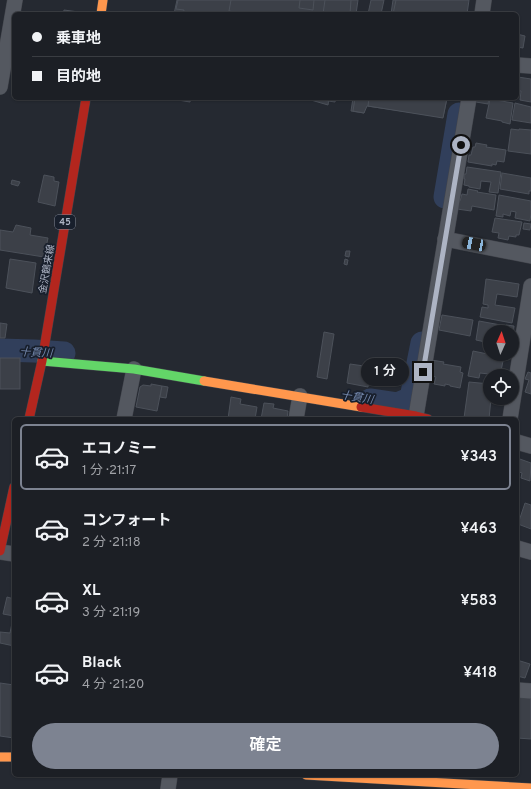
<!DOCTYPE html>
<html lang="ja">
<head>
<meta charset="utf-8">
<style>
	body { margin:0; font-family:Overpass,"Noto Sans JP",sans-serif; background:#292c32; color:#f1f3f6; height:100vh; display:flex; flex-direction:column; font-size:15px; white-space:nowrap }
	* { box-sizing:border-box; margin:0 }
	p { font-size:13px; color:#a0a2a7 }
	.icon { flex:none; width:22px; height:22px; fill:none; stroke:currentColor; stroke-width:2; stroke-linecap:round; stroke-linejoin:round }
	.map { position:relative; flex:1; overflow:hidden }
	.sheet { position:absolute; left:12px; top:417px; width:507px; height:360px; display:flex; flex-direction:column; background:#1c1f25; border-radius:6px; box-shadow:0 1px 3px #0004,0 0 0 1px #3a3d42 }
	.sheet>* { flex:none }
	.hud { position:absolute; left:12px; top:12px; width:507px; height:88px; border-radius:6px; box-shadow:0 1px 3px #0004,0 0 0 1px #3a3d42; display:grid; align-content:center; height:88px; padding:0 20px; background:#1c1f25 }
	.needle { width:26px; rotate:3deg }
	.tools { position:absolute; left:483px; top:325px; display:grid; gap:8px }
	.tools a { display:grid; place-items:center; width:36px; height:36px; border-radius:50%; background:#1c1f25; box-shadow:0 1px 3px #0004,0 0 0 1px #3a3d42; font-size:20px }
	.end { position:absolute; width:18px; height:18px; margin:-9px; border:5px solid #adb4c4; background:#111; box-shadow:0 0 0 2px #111 }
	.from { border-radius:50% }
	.bubble { position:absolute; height:28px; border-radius:14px; background:#1c1f25; box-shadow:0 1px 3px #0004,0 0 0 1px #3a3d42; font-size:13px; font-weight:600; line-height:28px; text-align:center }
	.car { position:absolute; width:12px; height:24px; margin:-12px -6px; border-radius:5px; box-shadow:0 0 3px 1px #0007; background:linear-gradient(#222 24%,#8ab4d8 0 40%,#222 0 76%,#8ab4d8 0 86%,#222 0) }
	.hud b { display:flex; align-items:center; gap:14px; height:38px; font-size:15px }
	.hud b+b { border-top:1px solid #3a3d42 }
	.hud i { width:10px; height:10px; background:#f1f3f6 }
	ul { padding:7px 0 0; list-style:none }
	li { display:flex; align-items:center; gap:12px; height:66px; margin:0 8px 6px; padding:0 12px; border:2px solid transparent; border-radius:6px }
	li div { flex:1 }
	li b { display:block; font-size:15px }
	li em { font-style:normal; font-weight:600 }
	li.on { border-color:#7d8391 }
	li>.icon { width:36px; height:36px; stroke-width:1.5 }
	.button { display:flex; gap:8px; margin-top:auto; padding:8px 20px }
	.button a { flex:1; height:46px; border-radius:24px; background:#7d8391; color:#fff; font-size:16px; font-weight:600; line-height:46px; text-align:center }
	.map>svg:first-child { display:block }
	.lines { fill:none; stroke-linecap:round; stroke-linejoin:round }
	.river { stroke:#313f5b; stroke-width:23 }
	.building { fill:#3c4048; stroke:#4c515a }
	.street-casing { stroke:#42454c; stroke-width:16 }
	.fast-casing { stroke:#42454c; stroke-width:10 }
	.slow-casing { stroke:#42454c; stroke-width:10 }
	.jam-casing { stroke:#42454c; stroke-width:10 }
	.street { stroke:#545860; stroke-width:15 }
	.fast { stroke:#63d668; stroke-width:9 }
	.slow { stroke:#ff974d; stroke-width:9 }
	.jam { stroke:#b3261e; stroke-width:9 }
	.route { stroke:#adb4c4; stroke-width:5 }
	.labels { text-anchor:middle; stroke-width:3.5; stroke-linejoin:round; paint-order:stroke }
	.shield { fill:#181f2c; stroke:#808796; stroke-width:1 }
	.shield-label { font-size:9px; font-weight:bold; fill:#adb4c4 }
	.street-label { font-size:10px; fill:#adb4c4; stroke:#181f2c }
	.water-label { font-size:11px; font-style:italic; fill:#7488ad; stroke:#181f2c }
</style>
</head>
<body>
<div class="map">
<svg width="531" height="789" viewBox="0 0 531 789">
	<rect width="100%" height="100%" fill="#252931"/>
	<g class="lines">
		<g class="river">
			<polyline points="445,197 459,114"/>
			<polyline points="0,350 34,351 64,353"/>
			<polyline points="370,400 397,404 411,398 422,343"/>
		</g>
	</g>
	<g class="building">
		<polygon points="177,0 225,0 223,10 246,14 174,14"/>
		<polygon points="178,0 358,0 356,14 183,14 184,10 176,9"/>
		<polygon points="231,0 300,0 299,8 313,10 314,0 330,0 328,14 246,14 229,11"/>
		<polygon points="325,0 351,0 350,14 323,14"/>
		<polygon points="371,0 384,0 381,14 368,14"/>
		<polygon points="393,0 466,0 463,14 391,14"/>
		<polygon points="396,0 469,0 467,14 393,14"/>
		<polygon points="64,10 86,13 86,14 60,14 60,13 63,14"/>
		<polygon points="517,34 525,36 523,48 517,47"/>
		<polygon points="14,59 14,69 11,68"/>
		<polygon points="14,59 14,69 11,68"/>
		<polygon points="518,77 531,79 531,102 520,100 521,91 517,91"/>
		<polygon points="166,98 191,98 190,102"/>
		<polygon points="311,98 329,98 328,105 311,100"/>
		<polygon points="315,98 336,98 335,102 315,99"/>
		<polygon points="353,98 366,98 364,113 351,111"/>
		<polygon points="355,98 447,98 443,117 367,106 364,113 353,111"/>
		<polygon points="369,98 447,98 443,118 368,106"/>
		<polygon points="477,98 489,98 488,104 476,102"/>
		<polygon points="500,98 513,98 512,100"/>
		<polygon points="490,99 513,103 510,124 502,122 502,121 486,118"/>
		<polygon points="515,103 531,107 531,123 512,120"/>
		<polygon points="511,129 519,130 519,129 531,130 531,154 508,151"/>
		<polygon points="476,143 487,145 486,147 506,150 504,162 497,161 496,165 492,164 492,166 468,162 469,155 471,155 473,147 475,147"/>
		<polygon points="467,167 501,172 498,193 489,192 491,182 481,181 480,189 469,187 469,186 464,185 465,179 464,179 464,174 466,174"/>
		<polygon points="502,173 531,178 531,191 529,191 529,194 500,189"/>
		<polygon points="44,175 54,177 54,181 59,182 55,206 38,202"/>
		<polygon points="12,180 20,182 18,186 11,184"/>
		<polygon points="468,189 478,191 477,192 496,195 494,210 472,206 471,211 457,209 458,201 460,201 462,194 467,195"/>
		<polygon points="499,195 531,201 531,213 530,221 515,218 516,212 511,211 510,216 503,214 503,217 496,216"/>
		<polygon points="495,218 522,222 519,235 516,235 516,237 509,236 508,240 498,238 499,233 492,232"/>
		<polygon points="524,223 531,224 530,230 523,229"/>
		<polygon points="16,225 31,228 30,235 48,238 44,257 0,250 0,230 13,232"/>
		<polygon points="346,251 350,251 349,257 345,256"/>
		<polygon points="10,259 36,263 32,293 6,288"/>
		<polygon points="345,259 348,260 347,265 344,264"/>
		<polygon points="486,279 519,284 517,297 497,294 495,305 515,308 512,323 480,317 482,307 488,308 488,305 483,304"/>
		<polygon points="442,315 473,320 470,336 439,330"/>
		<polygon points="479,321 506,326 506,325 514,326 513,335 512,332 490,332 490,343 476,340"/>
		<polygon points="0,323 7,324 5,338 0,338"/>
		<polygon points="324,332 334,334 327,379 317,377"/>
		<polygon points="473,351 502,357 501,361 503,361 500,376 490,376 490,378 488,378 489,374 480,373 479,378 468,376"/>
		<polygon points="494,354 507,354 506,356"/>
		<rect x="0" y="358" width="20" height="31"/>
		<polygon points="431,360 444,362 443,364 461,367 460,372 463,373 460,388 450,386 450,385 445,384 445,386 434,384 436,377 428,375"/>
		<polygon points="350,364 371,367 368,387 347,383"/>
		<polygon points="528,372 531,373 531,394 525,392 529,380 525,379"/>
		<polygon points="469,382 490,384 490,398 491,398 489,419 475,419 464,418"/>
		<polygon points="151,384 162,386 157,411 136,407 140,387 143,385 151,386"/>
		<polygon points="162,386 168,387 166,398 160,397"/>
		<polygon points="231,397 241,399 240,404 257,407 255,419 256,419 228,419"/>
		<polygon points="264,403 274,404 273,408 288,411 287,419 261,419"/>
		<polygon points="517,458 531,463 530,481 521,478 522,473 519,472 517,477"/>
		<polygon points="525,503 531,505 531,529 518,524"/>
		<polygon points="7,597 14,599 14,616 3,614"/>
		<polygon points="13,618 14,619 14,646 0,643 0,632 10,633"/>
		<polygon points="517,660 530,664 525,678 517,676"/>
		<polygon points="0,683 14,685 14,738 0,736"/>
		<polygon points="517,697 531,698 531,739 517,738"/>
	</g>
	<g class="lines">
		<g class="street-casing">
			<g id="street">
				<polyline points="482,14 484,0"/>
				<polyline points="517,65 531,66"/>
				<polyline points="0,87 15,0"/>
				<polyline points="445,239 531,256"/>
				<polyline points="416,416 469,98"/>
				<polyline points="124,419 134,369"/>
				<polyline points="296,419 300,396"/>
				<polyline points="510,419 531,286"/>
				<polyline points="517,442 531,446"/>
				<polyline points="517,548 531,552"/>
				<polyline points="0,552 14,554"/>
				<polyline points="517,690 531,691"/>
				<polyline points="168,789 170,775"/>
			</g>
		</g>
		<g class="fast-casing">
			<polyline id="fast" points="42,361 134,369 204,381"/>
		</g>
		<g class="slow-casing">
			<g id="slow">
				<polyline points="101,14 103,0"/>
				<polyline points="204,381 361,407"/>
				<polyline points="0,757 14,757"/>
				<polyline points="306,775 531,788"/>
			</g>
		</g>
		<g class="jam-casing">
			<g id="jam">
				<polyline points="361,407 416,416 428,419"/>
				<polyline points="29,419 42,361 86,98"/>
				<polyline points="0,551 14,487"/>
			</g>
		</g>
		<use href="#street" class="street"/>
		<use href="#fast" class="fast"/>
		<use href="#slow" class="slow"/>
		<use href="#jam" class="jam"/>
	</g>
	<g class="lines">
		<polyline class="route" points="423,372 461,145"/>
	</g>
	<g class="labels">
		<rect class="shield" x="55" y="215" width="20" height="14" rx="3"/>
		<g class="shield-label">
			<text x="65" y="225">45</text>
		</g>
		<g class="street-label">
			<text transform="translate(46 269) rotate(-80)" y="4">金沢鶴来線</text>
		</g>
		<g class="water-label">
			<text transform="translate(36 352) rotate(3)" y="4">十貫川</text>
			<text transform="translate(357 397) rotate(9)" y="4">十貫川</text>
		</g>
	</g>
</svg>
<div class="tools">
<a><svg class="needle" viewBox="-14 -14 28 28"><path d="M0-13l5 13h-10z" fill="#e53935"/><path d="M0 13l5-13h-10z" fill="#a0a2a7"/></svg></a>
<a><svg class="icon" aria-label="locate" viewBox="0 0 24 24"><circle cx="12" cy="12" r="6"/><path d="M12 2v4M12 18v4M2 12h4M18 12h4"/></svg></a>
</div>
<i class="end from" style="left:461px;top:145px"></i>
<i class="end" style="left:423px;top:372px"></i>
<div class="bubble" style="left:361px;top:358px;width:48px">1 分</div>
<i class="car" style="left:474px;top:244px;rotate:281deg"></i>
<div class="hud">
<b><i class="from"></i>乗車地</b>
<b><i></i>目的地</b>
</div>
<section class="sheet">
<ul>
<li class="on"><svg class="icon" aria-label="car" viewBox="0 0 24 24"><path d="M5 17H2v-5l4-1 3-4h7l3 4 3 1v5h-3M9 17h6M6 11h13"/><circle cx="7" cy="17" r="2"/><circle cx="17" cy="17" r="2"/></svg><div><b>エコノミー</b><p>1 分 · 21:17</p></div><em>¥343</em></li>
<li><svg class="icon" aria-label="car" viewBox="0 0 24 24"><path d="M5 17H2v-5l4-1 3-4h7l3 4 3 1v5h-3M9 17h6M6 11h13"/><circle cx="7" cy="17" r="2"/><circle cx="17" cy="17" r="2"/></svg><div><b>コンフォート</b><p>2 分 · 21:18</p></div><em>¥463</em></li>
<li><svg class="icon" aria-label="car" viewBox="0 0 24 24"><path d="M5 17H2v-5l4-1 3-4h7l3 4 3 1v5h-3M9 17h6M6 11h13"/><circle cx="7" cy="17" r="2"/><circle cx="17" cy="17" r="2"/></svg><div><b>XL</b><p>3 分 · 21:19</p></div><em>¥583</em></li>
<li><svg class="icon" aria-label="car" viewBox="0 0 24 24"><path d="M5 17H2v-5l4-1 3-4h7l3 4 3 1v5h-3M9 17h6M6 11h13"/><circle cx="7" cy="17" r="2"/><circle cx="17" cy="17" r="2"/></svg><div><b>Black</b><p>4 分 · 21:20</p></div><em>¥418</em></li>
</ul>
<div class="button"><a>確定</a></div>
</section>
</div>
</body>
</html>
